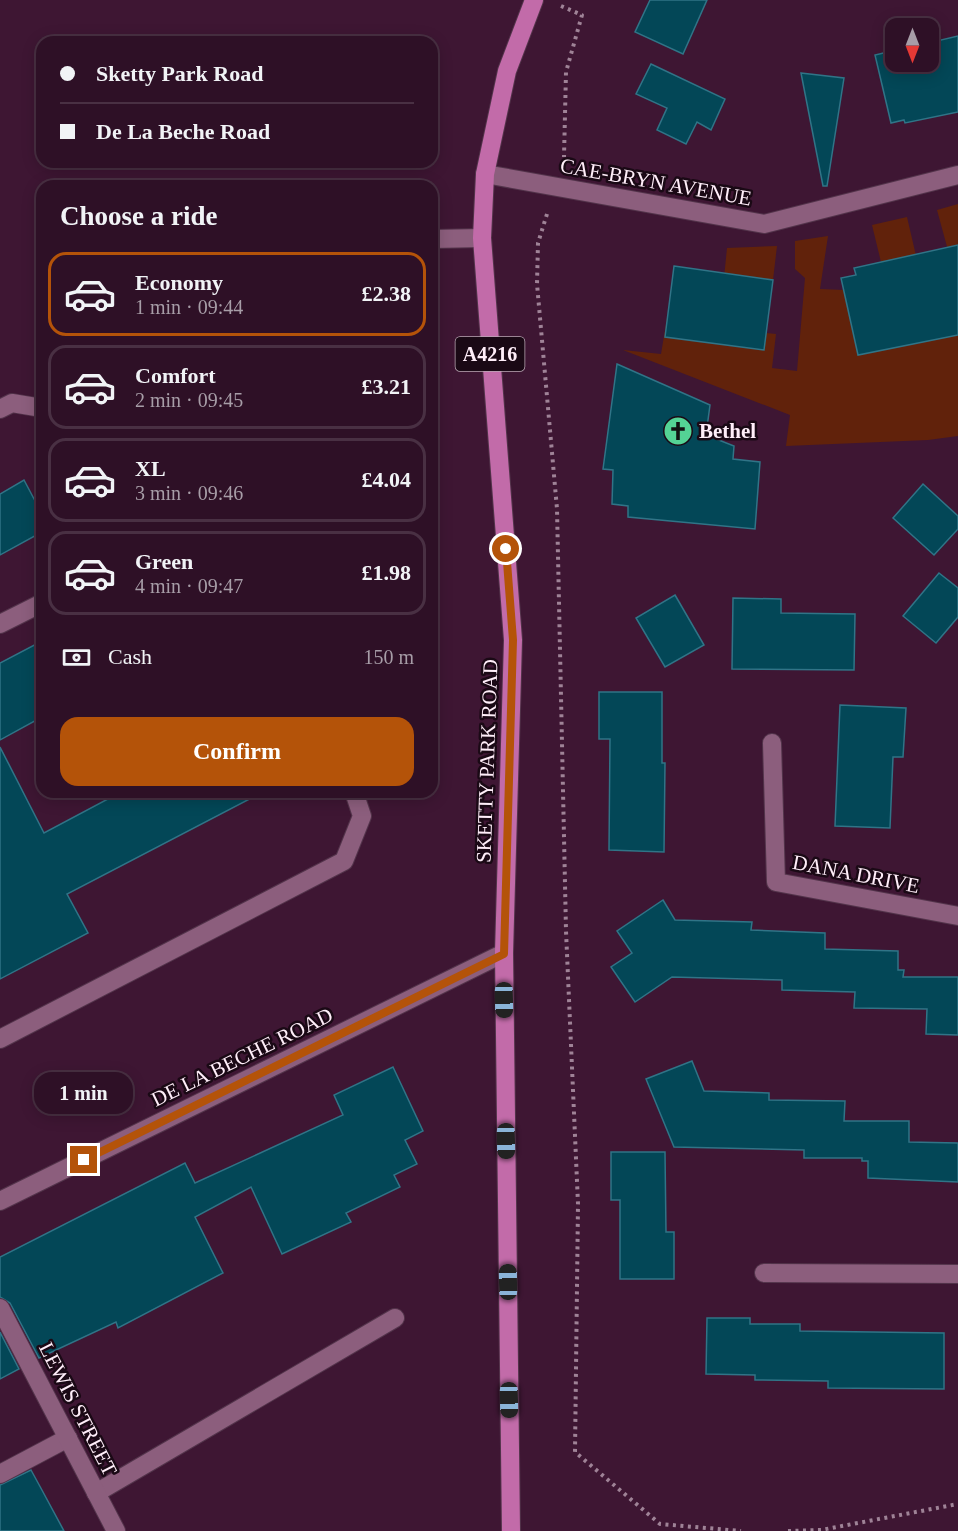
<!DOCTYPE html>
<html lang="en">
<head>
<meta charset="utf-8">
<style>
	body { margin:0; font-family:Georgia,serif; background:#3a1e32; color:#f1f3f6; height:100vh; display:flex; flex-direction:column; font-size:22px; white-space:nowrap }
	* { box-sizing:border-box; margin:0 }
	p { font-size:20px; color:#a79da7 }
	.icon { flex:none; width:33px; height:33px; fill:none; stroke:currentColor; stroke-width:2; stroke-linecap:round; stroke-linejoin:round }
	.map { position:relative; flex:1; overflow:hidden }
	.sheet { position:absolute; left:36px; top:180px; width:402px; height:618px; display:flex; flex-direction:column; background:#2e1026; border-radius:18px; box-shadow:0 3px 15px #0003,0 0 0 2px #493043 }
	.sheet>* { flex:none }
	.banner { position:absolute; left:36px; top:36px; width:402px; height:132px; border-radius:18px; box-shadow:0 3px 15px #0003,0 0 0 2px #493043; display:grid; align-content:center; height:132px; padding:0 24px; background:#2e1026 }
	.needle { width:39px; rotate:180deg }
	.controls { position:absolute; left:885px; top:18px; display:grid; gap:12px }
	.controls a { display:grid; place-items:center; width:54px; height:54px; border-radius:12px; background:#2e1026; box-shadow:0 3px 15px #0003,0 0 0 2px #493043; font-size:30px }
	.end { position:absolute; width:27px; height:27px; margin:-14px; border:8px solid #b45309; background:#fff; box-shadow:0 0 0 3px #fff }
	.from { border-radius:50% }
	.bubble { position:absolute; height:42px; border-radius:18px; background:#2e1026; box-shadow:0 3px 15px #0003,0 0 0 2px #493043; font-size:20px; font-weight:600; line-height:42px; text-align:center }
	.car { position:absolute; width:18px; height:36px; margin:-18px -9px; border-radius:8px; box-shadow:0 0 4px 2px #0007; background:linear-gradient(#222 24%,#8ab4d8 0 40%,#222 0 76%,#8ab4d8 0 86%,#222 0) }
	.banner b { display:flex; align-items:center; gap:21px; height:57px; font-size:22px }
	.banner b+b { border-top:2px solid #493043 }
	.banner i { width:15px; height:15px; background:#f1f3f6 }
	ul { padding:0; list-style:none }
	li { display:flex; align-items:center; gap:18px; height:84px; margin:0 12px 9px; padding:0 12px; border:3px solid #493043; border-radius:18px }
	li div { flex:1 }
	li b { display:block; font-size:22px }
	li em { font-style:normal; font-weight:600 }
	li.selected { border-color:#b45309 }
	li>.icon { width:54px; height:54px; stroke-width:1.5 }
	h2 { padding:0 24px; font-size:27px; line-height:72px }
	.pay { display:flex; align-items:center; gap:15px; height:66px; padding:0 24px; font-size:22px }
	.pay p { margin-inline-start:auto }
	.cta { display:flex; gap:12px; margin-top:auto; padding:12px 24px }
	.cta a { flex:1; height:69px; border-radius:18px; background:#b45309; color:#fff; font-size:24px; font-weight:600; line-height:69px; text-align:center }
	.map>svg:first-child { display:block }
	.green { fill:#61220b }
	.building { fill:#034757; stroke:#307487; stroke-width:1.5 }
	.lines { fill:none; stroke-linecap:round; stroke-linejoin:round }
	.lane-casing { stroke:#53344b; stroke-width:20 }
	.street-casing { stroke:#53344b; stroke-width:20 }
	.secondary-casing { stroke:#53344b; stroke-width:20 }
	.primary-casing { stroke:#53344b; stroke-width:20 }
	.path { stroke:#9f8397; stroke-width:4; stroke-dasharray:3 4.5; stroke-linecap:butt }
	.lane { stroke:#8c5e7d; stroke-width:18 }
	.street { stroke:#8c5e7d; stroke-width:18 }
	.secondary { stroke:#8c5e7d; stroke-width:18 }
	.primary { stroke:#c26ba9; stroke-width:18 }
	.route { stroke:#b45309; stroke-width:8 }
	.labels { text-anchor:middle; stroke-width:5; stroke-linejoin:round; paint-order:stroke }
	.shield { fill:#1a0915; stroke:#baa9b5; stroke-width:1.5 }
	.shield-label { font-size:20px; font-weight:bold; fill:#ffeef9 }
	.street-label { font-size:21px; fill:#ffeef9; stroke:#1a0915 }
	.poi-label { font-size:21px; font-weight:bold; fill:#ffeef9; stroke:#1a0915; text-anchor:start }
</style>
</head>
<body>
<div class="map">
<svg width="958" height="1531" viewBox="0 0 958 1531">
	<rect width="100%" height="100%" fill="#3e1633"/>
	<g class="green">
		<polygon points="958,204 958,245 949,254 937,210"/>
		<polygon points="907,217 917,260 881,262 872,225"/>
		<polygon points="828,236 820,289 844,290 858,355 882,350 911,319 916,344 958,333 958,436 928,440 786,446 790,415 623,350 661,354 667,318 726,345 755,349 757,332 776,334 772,368 797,371 805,278 795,269 795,241"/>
		<polygon points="777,246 773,280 744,276 724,278 727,248"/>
	</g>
	<g class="building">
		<polygon points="650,0 707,0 683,54 635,32"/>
		<polygon points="958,36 958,112 905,123 904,120 891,123 875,55 896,50 896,62 928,62 928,43"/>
		<polygon points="651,64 725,99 711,130 697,122 686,144 657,130 667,108 636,94"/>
		<polygon points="801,73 844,78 827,186 823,186"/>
		<polygon points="958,245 958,335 858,355 841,278 856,275 854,268"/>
		<polygon points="674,266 773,280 764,350 665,337"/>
		<polygon points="617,364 710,405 706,435 734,446 733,459 760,462 755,529 628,517 628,506 612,504 613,470 603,469"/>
		<polygon points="24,480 42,514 42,532 0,555 0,494"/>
		<polygon points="923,484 958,516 958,529 934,555 893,518"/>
		<polygon points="939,573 958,588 958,617 936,643 903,616"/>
		<polygon points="675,595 704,645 665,667 636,618"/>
		<polygon points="733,598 781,599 781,613 855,614 854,670 732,669"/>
		<polygon points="42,641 42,717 0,740 0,663"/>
		<polygon points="599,692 662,692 662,763 665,763 664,852 609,850 610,739 599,739"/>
		<polygon points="840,705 906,708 903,757 893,757 890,828 835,826"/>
		<polygon points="0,747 44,833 121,792 263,792 67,894 88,933 0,979"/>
		<polygon points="663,900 675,920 752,922 751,930 825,933 825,949 898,951 898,970 904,970 903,977 958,977 958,1035 926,1034 927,1009 854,1008 855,992 782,990 782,980 672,977 635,1002 611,967 632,953 617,931"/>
		<polygon points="692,1061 704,1091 769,1093 769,1100 845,1101 844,1121 909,1121 909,1142 958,1143 958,1182 868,1178 868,1161 862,1161 862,1158 804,1158 804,1150 674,1147 646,1079"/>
		<polygon points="393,1067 423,1131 405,1140 417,1164 394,1175 400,1187 346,1213 351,1222 282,1254 251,1187 195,1217 223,1273 118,1328 116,1322 39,1358 10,1303 0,1297 0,1257 185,1163 195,1183 343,1115 334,1095"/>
		<polygon points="611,1152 665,1152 666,1232 674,1232 674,1279 620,1279 620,1200 611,1200"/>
		<polygon points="707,1318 750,1318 750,1324 800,1324 800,1331 944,1333 944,1389 828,1388 828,1381 755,1380 755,1375 706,1374"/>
		<polygon points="0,1332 19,1369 0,1379"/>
		<polygon points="31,1470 43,1492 64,1531 0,1531 0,1485"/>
	</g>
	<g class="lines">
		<g class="lane-casing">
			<g id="lane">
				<polyline points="432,239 482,238"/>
				<polyline points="0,409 12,403 42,408"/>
				<polyline points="0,624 42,603"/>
				<polyline points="0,1039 344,861 362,816 354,792"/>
				<polyline points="0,1474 68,1438"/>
				<polyline points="96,1493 395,1318"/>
			</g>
		</g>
		<g class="street-casing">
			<g id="street">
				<polyline points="485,174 764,224 958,175"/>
				<polyline points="772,743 776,882 958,916"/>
				<polyline points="764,1273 958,1274"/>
				<polyline points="0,1308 116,1531"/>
			</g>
		</g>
		<g class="secondary-casing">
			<polyline id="secondary" points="0,1201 504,953"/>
		</g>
		<g class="primary-casing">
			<polyline id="primary" points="511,1531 504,953 513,640 482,238 485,174 507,71 534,0"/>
		</g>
		<g class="path">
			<polyline points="561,6 582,15 566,72 564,157"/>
			<polyline points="547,214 538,243 537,284 557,509 566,931 578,1204 575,1452 660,1524 741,1531"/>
			<polyline points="788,1531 821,1530 958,1504"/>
		</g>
		<use href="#lane" class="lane"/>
		<use href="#street" class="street"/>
		<use href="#secondary" class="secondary"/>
		<use href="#primary" class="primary"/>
	</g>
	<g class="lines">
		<polyline class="route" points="84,1160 504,954 513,640 506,549"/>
	</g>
	<defs>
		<g id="church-disc" transform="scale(1.5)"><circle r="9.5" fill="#54d395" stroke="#1a0915"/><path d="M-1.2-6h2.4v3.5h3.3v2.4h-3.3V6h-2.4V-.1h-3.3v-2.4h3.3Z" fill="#111"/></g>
	</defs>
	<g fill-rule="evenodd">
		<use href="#church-disc" x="678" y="431"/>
	</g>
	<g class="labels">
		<rect class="shield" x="455.5" y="337" width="69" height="34" rx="4.5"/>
		<g class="shield-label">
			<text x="490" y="361">A4216</text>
		</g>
		<g class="street-label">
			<text transform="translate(656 182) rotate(10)" y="7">CAE-BRYN AVENUE</text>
			<text transform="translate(487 761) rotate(-88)" y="7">SKETTY PARK ROAD</text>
			<text transform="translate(856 874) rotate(11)" y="7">DANA DRIVE</text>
			<text transform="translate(242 1057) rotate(-26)" y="7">DE LA BECHE ROAD</text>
			<text transform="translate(78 1409) rotate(63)" y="7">LEWIS STREET</text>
		</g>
		<g class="poi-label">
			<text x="699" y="438">Bethel</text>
		</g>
	</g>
</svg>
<div class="controls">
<a><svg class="needle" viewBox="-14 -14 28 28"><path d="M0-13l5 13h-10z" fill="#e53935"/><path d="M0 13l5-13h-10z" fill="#a79da7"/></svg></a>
</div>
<i class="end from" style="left:506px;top:549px"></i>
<i class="end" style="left:84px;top:1160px"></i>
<div class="bubble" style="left:34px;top:1072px;width:99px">1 min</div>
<i class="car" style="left:504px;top:1000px;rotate:179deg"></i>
<i class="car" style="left:506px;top:1141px;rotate:179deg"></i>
<i class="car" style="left:508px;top:1282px;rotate:359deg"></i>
<i class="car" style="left:509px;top:1400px;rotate:179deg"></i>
<div class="banner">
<b><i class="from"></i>Sketty Park Road</b>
<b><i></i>De La Beche Road</b>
</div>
<section class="sheet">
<h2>Choose a ride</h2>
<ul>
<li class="selected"><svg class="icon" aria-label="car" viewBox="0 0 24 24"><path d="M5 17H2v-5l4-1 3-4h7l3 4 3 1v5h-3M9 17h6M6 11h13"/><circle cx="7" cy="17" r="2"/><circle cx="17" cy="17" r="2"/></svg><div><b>Economy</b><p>1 min · 09:44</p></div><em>£2.38</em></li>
<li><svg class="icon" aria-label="car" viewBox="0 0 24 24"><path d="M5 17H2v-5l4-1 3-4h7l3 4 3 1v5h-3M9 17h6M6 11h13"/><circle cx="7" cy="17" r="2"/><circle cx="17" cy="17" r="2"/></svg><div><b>Comfort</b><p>2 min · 09:45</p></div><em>£3.21</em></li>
<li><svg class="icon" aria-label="car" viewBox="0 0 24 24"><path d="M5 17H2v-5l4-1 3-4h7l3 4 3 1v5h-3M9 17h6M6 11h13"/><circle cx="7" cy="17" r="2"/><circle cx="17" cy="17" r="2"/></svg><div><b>XL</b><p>3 min · 09:46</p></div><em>£4.04</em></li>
<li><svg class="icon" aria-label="car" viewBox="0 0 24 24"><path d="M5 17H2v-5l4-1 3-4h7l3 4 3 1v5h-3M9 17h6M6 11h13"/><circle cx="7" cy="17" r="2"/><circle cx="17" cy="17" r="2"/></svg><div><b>Green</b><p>4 min · 09:47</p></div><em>£1.98</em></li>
</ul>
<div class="pay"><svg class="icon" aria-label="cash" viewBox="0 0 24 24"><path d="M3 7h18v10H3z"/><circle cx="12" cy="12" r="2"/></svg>Cash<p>150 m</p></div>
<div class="cta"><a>Confirm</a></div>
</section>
</div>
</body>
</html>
